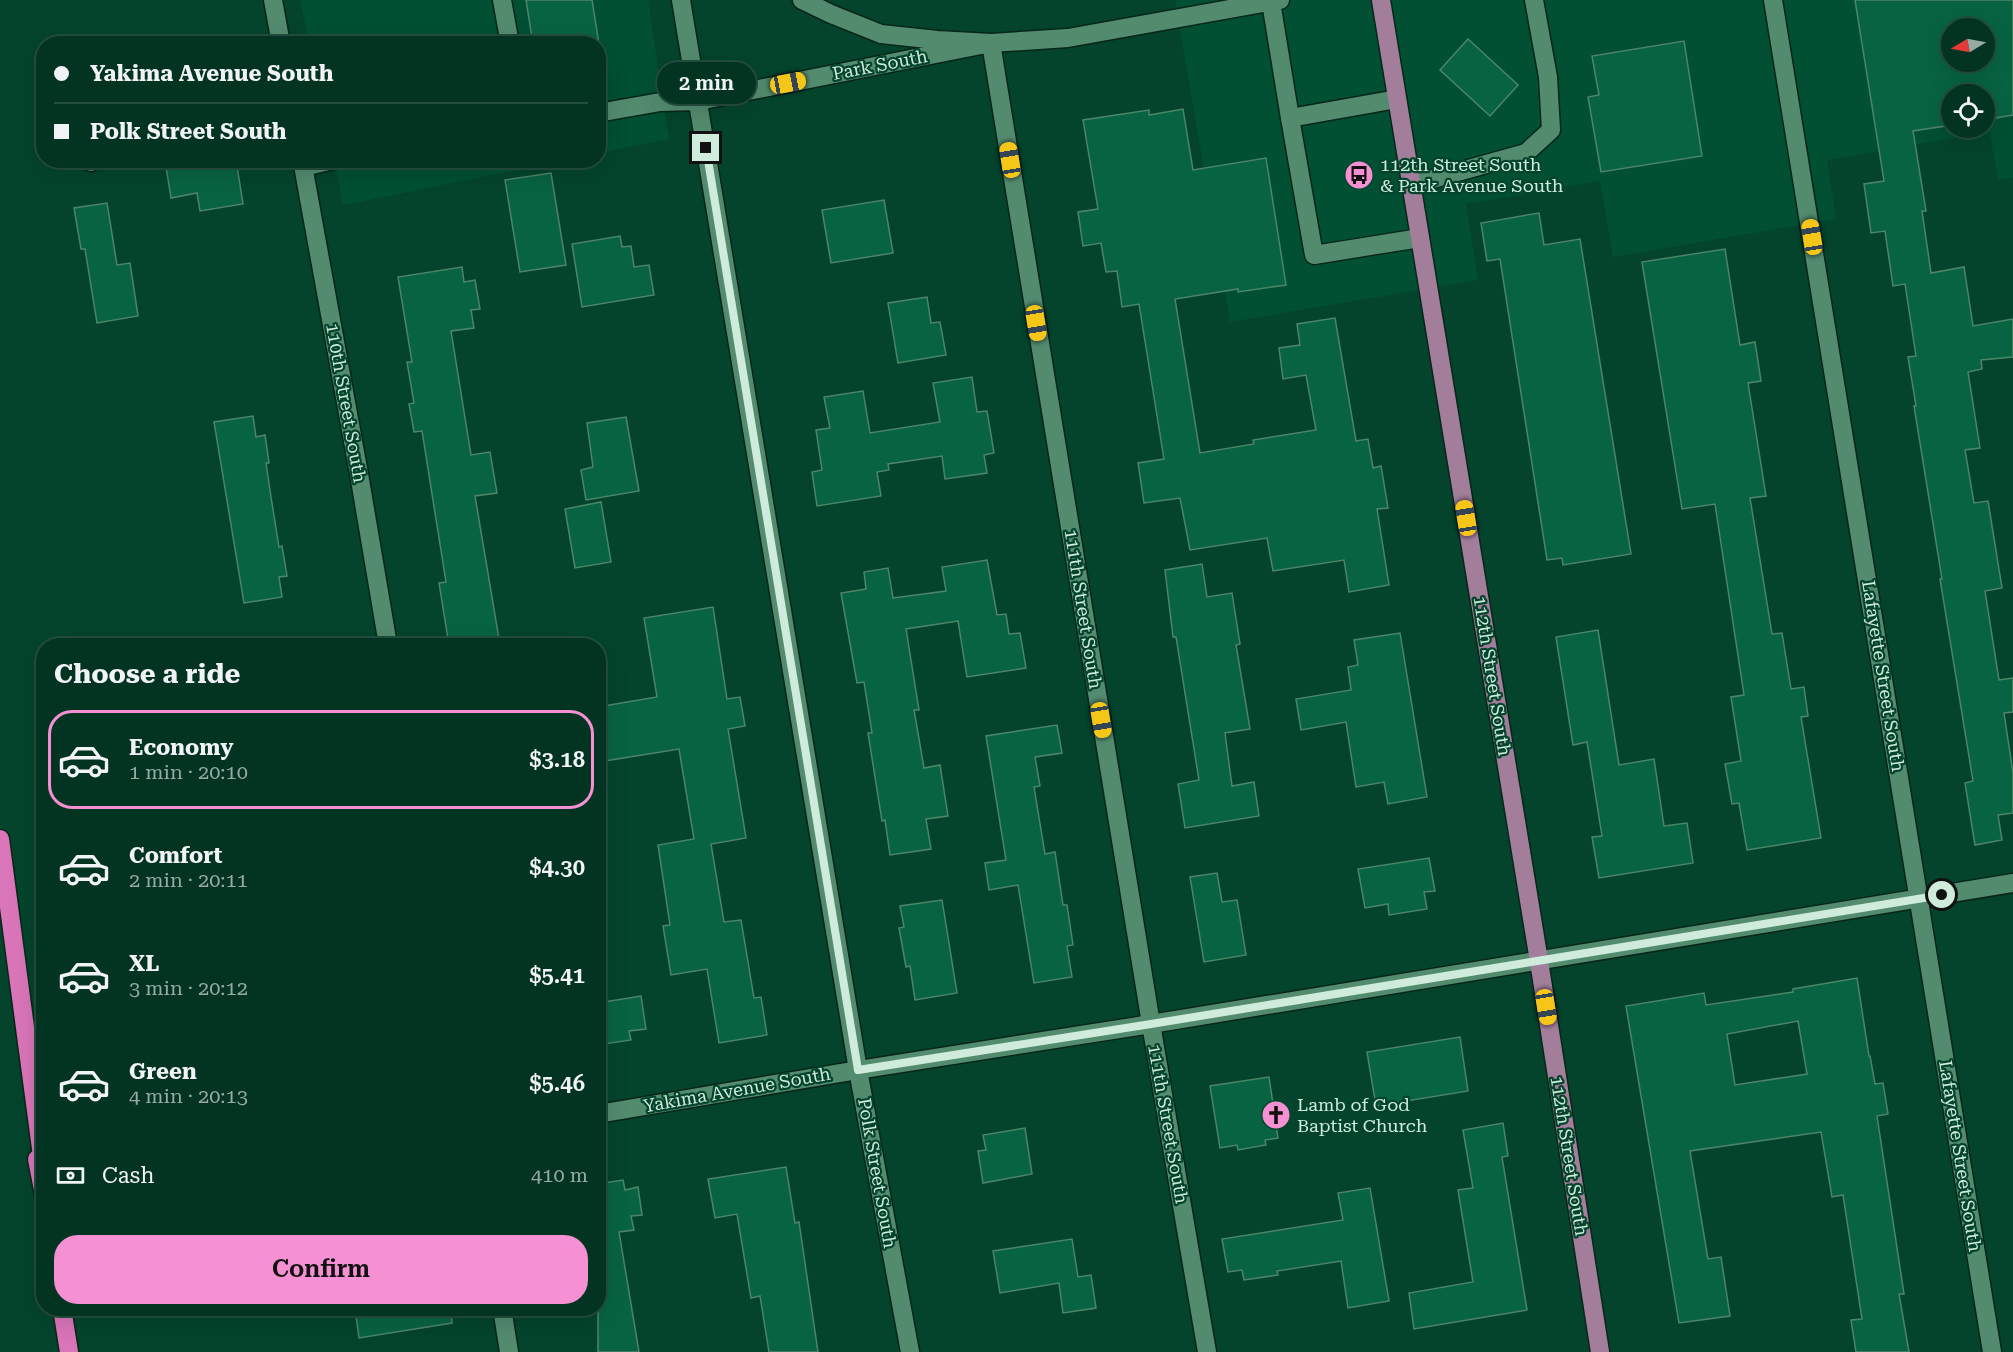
<!DOCTYPE html>
<html lang="en">
<head>
<meta charset="utf-8">
<style>
	body { margin:0; font-family:"Roboto Serif",serif; background:#0d3b2a; color:#f1f3f6; height:100vh; display:flex; flex-direction:column; font-size:22px; white-space:nowrap }
	* { box-sizing:border-box; margin:0 }
	p { font-size:20px; color:#97aaa5 }
	.icon { flex:none; width:33px; height:33px; fill:none; stroke:currentColor; stroke-width:2; stroke-linecap:round; stroke-linejoin:round }
	.map { position:relative; flex:1; overflow:hidden }
	.side { position:absolute; left:36px; top:638px; width:570px; height:678px; display:flex; flex-direction:column; background:#033321; border-radius:24px; box-shadow:0 6px 24px #0002,0 0 0 2px #244e3f }
	.side>* { flex:none }
	.hud { position:absolute; left:36px; top:36px; width:570px; height:132px; border-radius:24px; box-shadow:0 6px 24px #0002,0 0 0 2px #244e3f; display:grid; align-content:center; height:132px; padding:0 18px; background:#033321 }
	.needle { width:39px; rotate:260deg }
	.fabs { position:absolute; left:1941px; top:18px; display:grid; gap:12px }
	.fabs a { display:grid; place-items:center; width:54px; height:54px; border-radius:50%; background:#033321; box-shadow:0 6px 24px #0002,0 0 0 2px #244e3f; font-size:30px }
	.end { position:absolute; width:27px; height:27px; margin:-14px; border:8px solid #ceebdb; background:#111; box-shadow:0 0 0 3px #111 }
	.from { border-radius:50% }
	.bubble { position:absolute; height:42px; border-radius:21px; background:#033321; box-shadow:0 6px 24px #0002,0 0 0 2px #244e3f; font-size:20px; font-weight:600; line-height:42px; text-align:center }
	.car { position:absolute; width:18px; height:36px; margin:-18px -9px; border-radius:8px; box-shadow:0 0 4px 2px #0007; background:linear-gradient(#f5c518 24%,#345 0 40%,#f5c518 0 76%,#345 0 86%,#f5c518 0) }
	.hud b { display:flex; align-items:center; gap:21px; height:57px; font-size:22px }
	.hud b+b { border-top:2px solid #244e3f }
	.hud i { width:15px; height:15px; background:#f1f3f6 }
	ul { padding:0; list-style:none }
	li { display:flex; align-items:center; gap:18px; height:99px; margin:0 12px 9px; padding:0 6px; border:3px solid transparent; border-radius:24px }
	li div { flex:1 }
	li b { display:block; font-size:22px }
	li em { font-style:normal; font-weight:600 }
	li.on { border-color:#f591d2 }
	li>.icon { width:54px; height:54px; stroke-width:1.5 }
	h2 { padding:0 18px; font-size:27px; line-height:72px }
	.pay { display:flex; align-items:center; gap:15px; height:66px; padding:0 18px; font-size:22px }
	.pay p { margin-inline-start:auto }
	.cta { display:flex; gap:12px; margin-top:auto; padding:12px 18px }
	.cta a { flex:1; height:69px; border-radius:24px; background:#f591d2; color:#111; font-size:24px; font-weight:600; line-height:69px; text-align:center }
	.map>svg:first-child { display:block }
	.built { fill:#015033; fill-rule:evenodd }
	.building { fill:#086342; stroke:#4d8569; stroke-width:1.5; fill-rule:evenodd }
	.lines { fill:none; stroke-linecap:round; stroke-linejoin:round }
	.minor-casing { stroke:#082619; stroke-width:21 }
	.major-casing { stroke:#082619; stroke-width:21 }
	.highway-casing { stroke:#082619; stroke-width:21 }
	.minor { stroke:#538b6f; stroke-width:18 }
	.major { stroke:#a37e9b; stroke-width:18 }
	.highway { stroke:#d975b8; stroke-width:18 }
	.route { stroke:#ceebdb; stroke-width:8 }
	.labels { text-anchor:middle; stroke-width:4.5; stroke-linejoin:round; paint-order:stroke }
	.street-label { font-size:18px; fill:#ceebdb; stroke:#04442c }
	.poi-label { font-size:18px; fill:#ceebdb; stroke:#04442c; text-anchor:start }
</style>
</head>
<body>
<div class="map">
<svg width="2013" height="1352" viewBox="0 0 2013 1352">
	<rect width="100%" height="100%" fill="#04442c"/>
	<g class="built">
		<polygon points="300,0 648,0 669,139 599,153 598,44 309,43"/>
		<path d="M1175 0H2013V178L1998 180 1990 132 1827 160 1836 219 1613 257 1600 181 1466 204 1478 280 1230 322ZM1952 28H1984V62H1952ZM1952 94H1984V128H1952Z"/>
		<polygon points="334,160 563,161 343,205"/>
	</g>
	<g class="building">
		<polygon points="526,0 592,0 599,44 533,44"/>
		<path d="M1855 0H2013V115L1984 120V94H1952V125L1913 131 1926 211H1922L1931 273 1964 267 1973 326 2013 319V357L1981 360 1982 369 1968 372 1980 448 1965 450 1974 503 1988 501 2002 588 1985 591 1999 680 2013 678V712L2004 713 2013 773V813L1998 815 2002 840 1975 845 1965 783 1973 781 1940 579H1942L1914 406H1916L1908 357 1916 356 1905 284 1893 286 1885 231 1871 233 1864 184 1884 181ZM1952 28H1984V62H1952Z"/>
		<polygon points="1468,39 1518,85 1490,116 1440,70"/>
		<polygon points="1684,41 1702,156 1601,172 1588,97 1599,95 1592,56"/>
		<polygon points="1183,109 1193,170 1266,158 1286,285 1238,292 1238,289 1175,299 1200,453 1254,444 1253,440 1316,430 1306,375 1283,379 1279,348 1300,345 1297,324 1335,318 1356,441 1368,439 1373,468 1381,466 1388,508 1377,509 1389,585 1349,592 1344,560 1273,571 1267,538 1190,550 1180,498 1144,503 1138,463 1164,459 1139,304 1122,307 1117,271 1106,272 1101,243 1083,246 1078,212 1098,209 1083,120 1149,110 1149,115"/>
		<polygon points="165,160 236,160 243,204 200,211 197,193 171,198"/>
		<polygon points="551,173 566,265 520,272 505,180"/>
		<polygon points="884,200 893,253 831,263 822,210"/>
		<polygon points="107,203 117,265 130,263 138,316 97,323 85,249 81,249 74,208"/>
		<polygon points="1539,213 1544,245 1580,239 1631,554 1563,565 1562,558 1547,560 1500,259 1487,261 1481,223"/>
		<polygon points="620,236 622,247 631,246 634,267 649,265 654,295 582,307 572,244"/>
		<polygon points="1725,249 1740,345 1755,342 1761,381 1748,383 1766,496 1750,498 1772,634 1782,633 1791,689 1804,687 1808,716 1801,717 1821,838 1747,850 1739,803 1732,804 1725,764 1741,761 1731,697 1744,695 1715,504 1682,509 1642,262"/>
		<polygon points="462,267 464,282 475,280 480,309 471,310 474,328 451,331 471,455 490,452 497,493 475,496 500,645 449,645 439,583 446,582 422,431 414,432 409,404 414,403 407,362 412,362 398,277"/>
		<polygon points="927,297 931,323 940,322 946,355 898,363 888,303"/>
		<polygon points="972,377 977,412 987,411 994,453 984,455 987,473 945,479 942,456 888,464 889,470 877,472 881,496 817,506 812,472 822,470 816,430 830,428 824,397 863,391 870,433 940,422 933,383"/>
		<polygon points="253,416 256,437 265,435 269,463 266,463 271,497 279,547 282,546 287,576 279,577 282,597 244,603 214,422"/>
		<polygon points="626,417 639,491 586,500 581,470 593,467 587,423"/>
		<polygon points="601,502 611,562 575,568 565,509"/>
		<polygon points="987,560 997,615 1006,614 1009,634 1020,633 1026,668 967,677 958,621 906,629 919,710 914,710 924,768 940,765 948,816 926,819 931,849 890,855 885,820 882,821 868,733 872,733 864,682 857,683 841,593 866,589 864,572 888,568 893,598 946,591 942,567"/>
		<polygon points="1202,564 1207,597 1232,593 1240,644 1236,645 1250,729 1225,733 1232,786 1254,782 1259,816 1185,828 1178,784 1199,780 1176,637 1173,637 1165,570"/>
		<polygon points="713,607 727,699 740,697 745,726 728,729 746,838 711,844 724,922 741,920 754,998 761,997 767,1035 719,1043 707,969 671,975 663,926 670,925 658,845 694,839 679,749 598,762 598,707 657,697 644,618"/>
		<polygon points="1598,630 1619,765 1654,759 1664,826 1687,823 1693,863 1599,878 1592,837 1602,836 1587,742 1573,745 1556,637"/>
		<polygon points="1400,633 1427,797 1388,804 1384,782 1356,787 1346,722 1301,730 1296,699 1351,690 1348,667 1358,665 1354,640"/>
		<polygon points="1057,725 1062,753 1035,757 1040,786 1034,787 1045,854 1055,852 1063,905 1067,905 1073,945 1067,946 1072,977 1034,983 1018,885 989,890 985,863 1006,860 986,736"/>
		<polygon points="1429,858 1435,891 1424,892 1427,909 1389,915 1388,904 1365,908 1358,869"/>
		<polygon points="1217,873 1222,902 1237,900 1246,955 1204,962 1190,877"/>
		<polygon points="942,900 957,993 915,1000 910,966 906,967 899,928 904,927 900,906"/>
		<path d="M1857 978 1869 1056H1870L1875 1084 1883 1083 1888 1114 1877 1116 1904 1294H1899L1909 1352H1856L1851 1320 1862 1319 1843 1195 1832 1197 1821 1132 1690 1151 1708 1259 1721 1257 1730 1316 1679 1323 1626 1006 1704 993 1706 1005 1793 992V989ZM1798 1021 1807 1074 1735 1085 1727 1034Z"/>
		<polygon points="641,996 646,1029 629,1031 631,1040 598,1045 598,1003"/>
		<polygon points="1460,1037 1468,1091 1376,1106 1367,1052"/>
		<polygon points="1269,1077 1278,1138 1265,1140 1266,1145 1238,1150 1237,1145 1220,1148 1210,1086"/>
		<polygon points="1503,1123 1508,1156 1502,1157 1527,1310 1414,1329 1409,1293 1473,1282 1458,1190 1473,1188 1463,1130"/>
		<polygon points="1025,1128 1032,1174 983,1183 978,1151 986,1150 983,1135"/>
		<polygon points="786,1167 795,1223 799,1222 818,1352 769,1352 760,1296 751,1298 737,1214 715,1218 708,1179"/>
		<polygon points="623,1180 625,1190 638,1187 642,1215 631,1216 634,1230 619,1232 639,1352 598,1352 598,1184"/>
		<polygon points="1370,1188 1389,1301 1348,1308 1341,1261 1277,1271 1278,1275 1244,1280 1242,1270 1228,1272 1222,1239 1343,1220 1338,1193"/>
		<polygon points="1072,1239 1078,1277 1091,1275 1096,1308 1063,1313 1059,1283 1000,1293 993,1251"/>
		<polygon points="355,1308 451,1308 452,1323 359,1338"/>
	</g>
	<g class="lines">
		<g class="minor-casing">
			<g id="minor">
				<polyline points="273,0 281,44"/>
				<polyline points="502,0 510,44"/>
				<polyline points="681,0 858,1070 910,1352"/>
				<polyline points="802,0 831,14 881,34 937,40 991,43 1068,38 1280,0"/>
				<polyline points="1773,0 1992,1352"/>
				<polyline points="1271,2 1290,118"/>
				<polyline points="1397,99 1290,118 1314,255 1420,238"/>
				<polyline points="598,113 660,102 698,101 991,43 1151,1024 1207,1352"/>
				<polyline points="302,160 359,474 388,645"/>
				<polyline points="91,162 93,160"/>
				<polyline points="303,167 333,160"/>
				<polyline points="1411,185 1526,153 1551,130 1548,77 1534,0"/>
				<polyline points="598,1114 858,1070 1151,1024 2013,883"/>
				<polyline points="502,1308 509,1352"/>
			</g>
		</g>
		<g class="major-casing">
			<polyline id="major" points="1381,0 1539,961 1600,1352"/>
		</g>
		<g class="highway-casing">
			<g id="highway">
				<polyline points="0,839 44,1171"/>
				<polyline points="37,1159 44,1195"/>
				<polyline points="62,1308 69,1352"/>
			</g>
		</g>
		<use href="#minor" class="minor"/>
		<use href="#major" class="major"/>
		<use href="#highway" class="highway"/>
	</g>
	<g class="lines">
		<polyline class="route" points="706,148 858,1070 1151,1024 1942,895"/>
	</g>
	<defs>
		<g id="bus-disc" transform="scale(1.5)"><circle r="9.5" fill="#f591d2" stroke="#04442c"/><path d="M-5-6H5V4H4V6H2V4H-2V6H-4V4H-5ZM-3.5-4V0h7V-4ZM-3.5 1.2v1.5H-2V1.2ZM2 1.2v1.5H3.5V1.2Z" fill="#111"/></g>
		<g id="church-disc" transform="scale(1.5)"><circle r="9.5" fill="#f591d2" stroke="#04442c"/><path d="M-1.2-6h2.4v3.5h3.3v2.4h-3.3V6h-2.4V-.1h-3.3v-2.4h3.3Z" fill="#111"/></g>
	</defs>
	<g fill-rule="evenodd">
		<use href="#bus-disc" x="1359" y="175"/>
		<use href="#church-disc" x="1276" y="1115"/>
	</g>
	<g class="labels">
		<g class="street-label">
			<text transform="translate(880 65) rotate(-11)" y="6">Park South</text>
			<text transform="translate(346 403) rotate(80)" y="6">110th Street South</text>
			<text transform="translate(1083 609) rotate(81)" y="6">111th Street South</text>
			<text transform="translate(1492 676) rotate(81)" y="6">112th Street South</text>
			<text transform="translate(1883 676) rotate(81)" y="6">Lafayette Street South</text>
			<text transform="translate(737 1090) rotate(-10)" y="6">Yakima Avenue South</text>
			<text transform="translate(1168 1124) rotate(80)" y="6">111th Street South</text>
			<text transform="translate(1569 1156) rotate(81)" y="6">112th Street South</text>
			<text transform="translate(1960 1156) rotate(81)" y="6">Lafayette Street South</text>
			<text transform="translate(877 1173) rotate(80)" y="6">Polk Street South</text>
		</g>
		<g class="poi-label">
			<text x="1380" y="171">112th Street South<tspan x="1380" dy="21">&amp; Park Avenue South</tspan></text>
			<text x="1297" y="1111">Lamb of God<tspan x="1297" dy="21">Baptist Church</tspan></text>
		</g>
	</g>
</svg>
<div class="fabs">
<a><svg class="needle" viewBox="-14 -14 28 28"><path d="M0-13l5 13h-10z" fill="#e53935"/><path d="M0 13l5-13h-10z" fill="#97aaa5"/></svg></a>
<a><svg class="icon" aria-label="locate" viewBox="0 0 24 24"><circle cx="12" cy="12" r="6"/><path d="M12 2v4M12 18v4M2 12h4M18 12h4"/></svg></a>
</div>
<i class="end from" style="left:1942px;top:895px"></i>
<i class="end" style="left:706px;top:148px"></i>
<div class="bubble" style="left:657px;top:62px;width:99px">2 min</div>
<i class="car" style="left:788px;top:83px;rotate:79deg"></i>
<i class="car" style="left:1010px;top:160px;rotate:351deg"></i>
<i class="car" style="left:1812px;top:237px;rotate:351deg"></i>
<i class="car" style="left:1036px;top:323px;rotate:171deg"></i>
<i class="car" style="left:1466px;top:518px;rotate:351deg"></i>
<i class="car" style="left:1101px;top:720px;rotate:171deg"></i>
<i class="car" style="left:1546px;top:1007px;rotate:171deg"></i>
<div class="hud">
<b><i class="from"></i>Yakima Avenue South</b>
<b><i></i>Polk Street South</b>
</div>
<section class="side">
<h2>Choose a ride</h2>
<ul>
<li class="on"><svg class="icon" aria-label="car" viewBox="0 0 24 24"><path d="M5 17H2v-5l4-1 3-4h7l3 4 3 1v5h-3M9 17h6M6 11h13"/><circle cx="7" cy="17" r="2"/><circle cx="17" cy="17" r="2"/></svg><div><b>Economy</b><p>1 min · 20:10</p></div><em>$3.18</em></li>
<li><svg class="icon" aria-label="car" viewBox="0 0 24 24"><path d="M5 17H2v-5l4-1 3-4h7l3 4 3 1v5h-3M9 17h6M6 11h13"/><circle cx="7" cy="17" r="2"/><circle cx="17" cy="17" r="2"/></svg><div><b>Comfort</b><p>2 min · 20:11</p></div><em>$4.30</em></li>
<li><svg class="icon" aria-label="car" viewBox="0 0 24 24"><path d="M5 17H2v-5l4-1 3-4h7l3 4 3 1v5h-3M9 17h6M6 11h13"/><circle cx="7" cy="17" r="2"/><circle cx="17" cy="17" r="2"/></svg><div><b>XL</b><p>3 min · 20:12</p></div><em>$5.41</em></li>
<li><svg class="icon" aria-label="car" viewBox="0 0 24 24"><path d="M5 17H2v-5l4-1 3-4h7l3 4 3 1v5h-3M9 17h6M6 11h13"/><circle cx="7" cy="17" r="2"/><circle cx="17" cy="17" r="2"/></svg><div><b>Green</b><p>4 min · 20:13</p></div><em>$5.46</em></li>
</ul>
<div class="pay"><svg class="icon" aria-label="cash" viewBox="0 0 24 24"><path d="M3 7h18v10H3z"/><circle cx="12" cy="12" r="2"/></svg>Cash<p>410 m</p></div>
<div class="cta"><a>Confirm</a></div>
</section>
</div>
</body>
</html>
